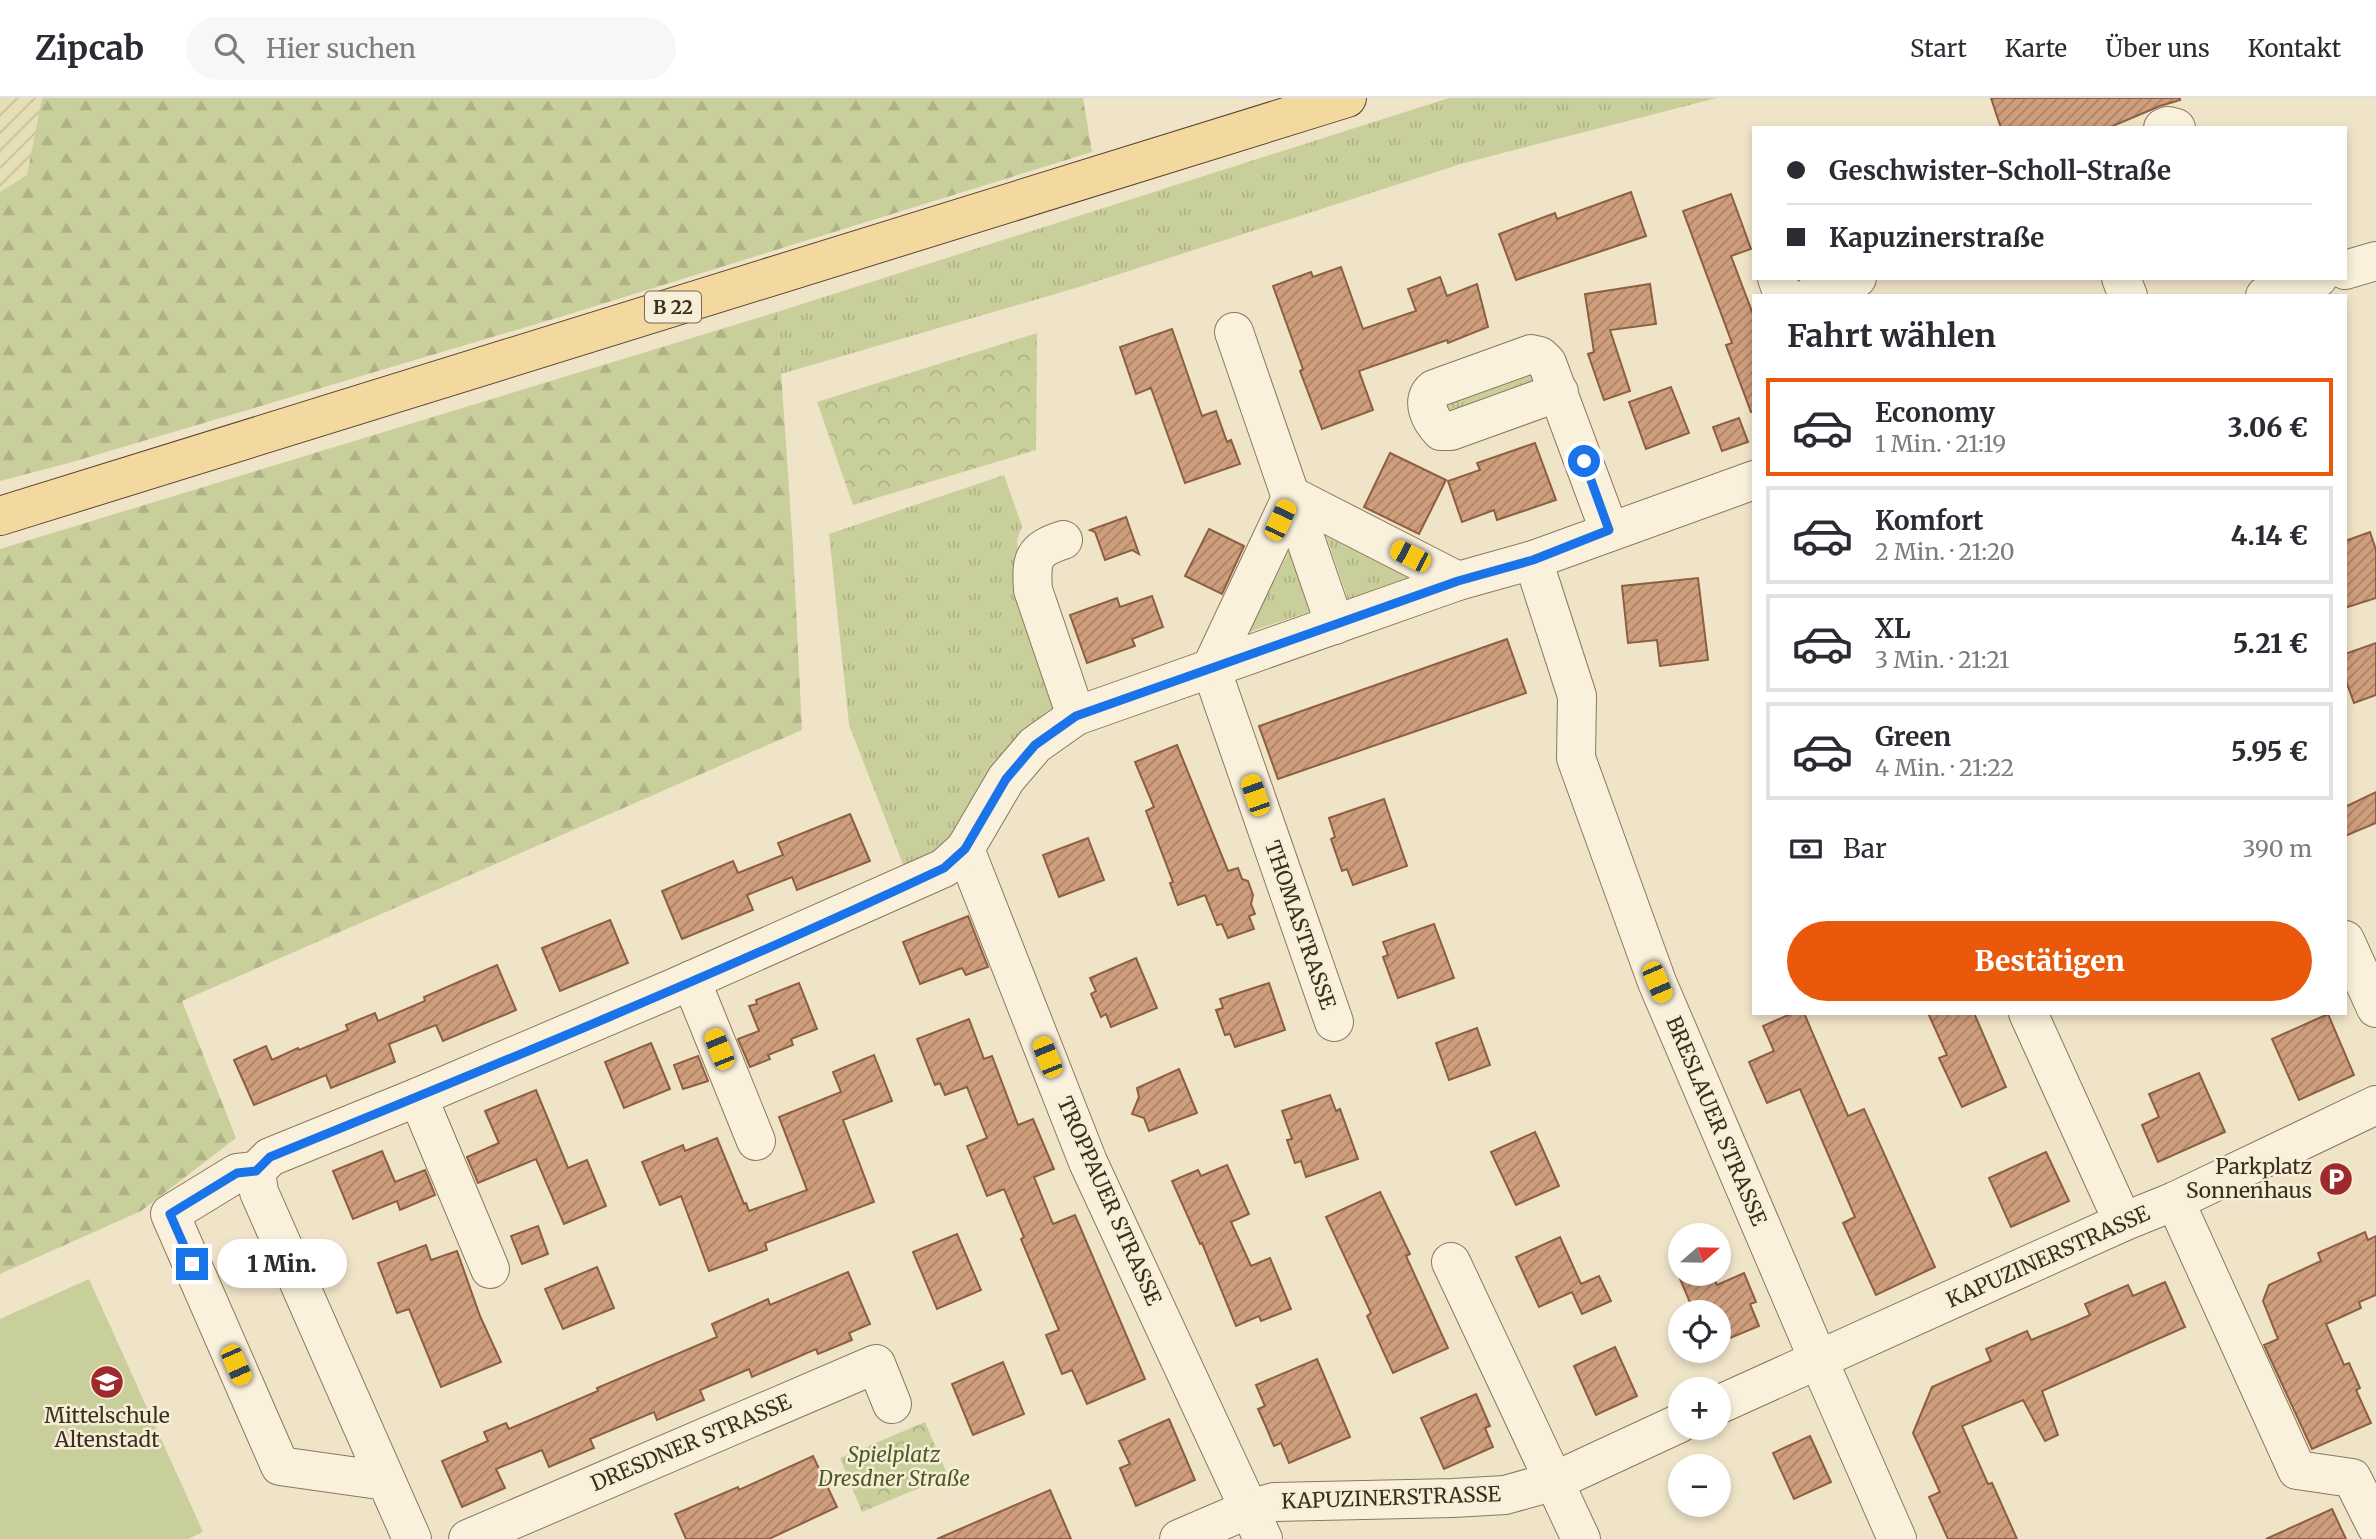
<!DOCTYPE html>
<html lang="de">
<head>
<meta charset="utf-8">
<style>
	body { margin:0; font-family:Merriweather,serif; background:#f7f7f7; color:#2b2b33; height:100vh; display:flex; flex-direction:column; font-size:26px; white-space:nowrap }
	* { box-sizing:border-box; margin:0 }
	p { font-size:23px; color:#7c7c81 }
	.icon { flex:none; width:38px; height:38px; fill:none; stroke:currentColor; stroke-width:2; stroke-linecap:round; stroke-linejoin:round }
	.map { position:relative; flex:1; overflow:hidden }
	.panel { position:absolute; left:1752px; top:196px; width:595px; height:721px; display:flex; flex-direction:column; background:#fff; border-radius:0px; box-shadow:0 4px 10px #0003 }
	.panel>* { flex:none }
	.hud { position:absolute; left:1752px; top:28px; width:595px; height:154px; border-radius:0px; box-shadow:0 4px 10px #0003; display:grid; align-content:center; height:154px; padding:0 35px; background:#fff }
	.needle { width:46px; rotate:70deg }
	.fabs { position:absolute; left:1668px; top:1125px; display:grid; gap:14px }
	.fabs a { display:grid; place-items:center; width:63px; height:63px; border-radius:50%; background:#fff; box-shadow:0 4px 10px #0003; font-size:35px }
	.end { position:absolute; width:32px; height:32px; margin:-16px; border:9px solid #1a73e8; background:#fff; box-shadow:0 0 0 4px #fff }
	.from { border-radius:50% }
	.bubble { position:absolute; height:49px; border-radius:24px; background:#fff; box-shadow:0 4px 10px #0003; font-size:23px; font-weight:800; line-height:49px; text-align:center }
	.car { position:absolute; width:21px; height:42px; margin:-21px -10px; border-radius:9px; box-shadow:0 0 5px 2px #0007; background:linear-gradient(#f5c518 24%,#345 0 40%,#f5c518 0 76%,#345 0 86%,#f5c518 0) }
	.hud b { display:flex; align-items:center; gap:24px; height:66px; font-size:26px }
	.hud b+b { border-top:2px solid #e1e1e2 }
	.hud i { width:18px; height:18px; background:#2b2b33 }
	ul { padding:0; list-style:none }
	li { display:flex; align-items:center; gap:21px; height:98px; margin:0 14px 10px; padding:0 21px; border:4px solid #e1e1e2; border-radius:0px }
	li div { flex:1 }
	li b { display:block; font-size:26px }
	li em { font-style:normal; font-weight:800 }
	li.active { border-color:#ea580c }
	li>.icon { width:63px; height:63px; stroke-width:1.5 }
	h2 { padding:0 35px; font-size:32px; line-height:84px }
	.pay { display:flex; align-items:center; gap:18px; height:77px; padding:0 35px; font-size:26px }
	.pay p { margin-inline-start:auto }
	.cta { display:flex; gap:14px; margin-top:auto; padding:14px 35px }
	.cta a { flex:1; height:80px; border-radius:42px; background:#ea580c; color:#fff; font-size:28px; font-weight:800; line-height:80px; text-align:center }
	header { display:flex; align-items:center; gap:42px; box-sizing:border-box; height:98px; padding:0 35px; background:#fff; border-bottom:2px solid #e1e1e2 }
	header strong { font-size:33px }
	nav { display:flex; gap:38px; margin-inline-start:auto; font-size:24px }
	.search { width:490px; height:63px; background:#f7f7f7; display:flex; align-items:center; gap:18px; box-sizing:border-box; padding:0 24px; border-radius:38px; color:#7c7c81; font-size:26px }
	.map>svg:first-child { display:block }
	.farmland { fill:url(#farmland-furrows) }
	.grass { fill:url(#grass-tufts) }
	.forest { fill:url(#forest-firs) }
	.park { fill:url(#park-crowns) }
	.pitch { fill:#c9cf9b }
	.building { fill:url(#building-hatch); stroke:#8d5f41; stroke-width:2 }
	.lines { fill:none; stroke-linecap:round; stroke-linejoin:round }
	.minor-casing { stroke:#8d765c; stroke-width:40 }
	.major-casing { stroke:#5b4430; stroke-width:40 }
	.minor { stroke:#faf1dc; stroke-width:38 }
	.major { stroke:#f3d9a0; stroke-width:38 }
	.route { stroke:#1a73e8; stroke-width:9 }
	.labels { text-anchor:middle; stroke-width:5; stroke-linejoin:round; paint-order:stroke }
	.shield { fill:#f7eed8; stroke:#756857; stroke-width:2 }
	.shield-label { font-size:19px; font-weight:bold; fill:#3d2e20 }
	.street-label { font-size:21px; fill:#3d2e20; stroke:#f7eed8 }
	.poi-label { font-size:21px; fill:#3d2e20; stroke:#f7eed8; text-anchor:end }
	.park-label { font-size:21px; font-style:italic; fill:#4d5a26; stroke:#f7eed8 }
</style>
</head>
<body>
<header>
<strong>Zipcab</strong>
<div class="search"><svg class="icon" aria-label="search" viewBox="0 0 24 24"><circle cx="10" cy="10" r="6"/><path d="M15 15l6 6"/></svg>Hier suchen</div>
<nav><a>Start</a><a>Karte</a><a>Über uns</a><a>Kontakt</a></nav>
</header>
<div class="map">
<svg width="2376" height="1441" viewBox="0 0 2376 1441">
	<defs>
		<pattern id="farmland-furrows" width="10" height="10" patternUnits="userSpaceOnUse" patternTransform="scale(1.75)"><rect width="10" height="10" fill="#e6deb5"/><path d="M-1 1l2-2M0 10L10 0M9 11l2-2" fill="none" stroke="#c6bf9b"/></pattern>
		<pattern id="grass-tufts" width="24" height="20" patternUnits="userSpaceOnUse" patternTransform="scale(1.75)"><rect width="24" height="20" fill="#c9cf9b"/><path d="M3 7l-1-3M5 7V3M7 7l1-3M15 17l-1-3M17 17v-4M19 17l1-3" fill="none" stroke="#aeb285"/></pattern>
		<pattern id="forest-firs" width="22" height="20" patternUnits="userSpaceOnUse" patternTransform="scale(1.75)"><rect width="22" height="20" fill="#c9cf9b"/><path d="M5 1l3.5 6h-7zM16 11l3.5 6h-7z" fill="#aeb285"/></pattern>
		<pattern id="park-crowns" width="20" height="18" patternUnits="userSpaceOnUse" patternTransform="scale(1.75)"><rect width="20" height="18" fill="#c9cf9b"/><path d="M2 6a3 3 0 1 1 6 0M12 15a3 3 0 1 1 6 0" fill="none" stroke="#aeb285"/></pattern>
		<pattern id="building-hatch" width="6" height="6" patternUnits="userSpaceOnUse" patternTransform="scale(1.75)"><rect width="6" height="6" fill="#cf9f7d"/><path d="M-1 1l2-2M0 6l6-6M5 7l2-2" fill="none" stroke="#a98266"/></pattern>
	</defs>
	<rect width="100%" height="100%" fill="#f0e4c8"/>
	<polygon class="farmland" points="0,0 42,0 27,77 0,94"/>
	<g class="grass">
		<polygon points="1449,0 1717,0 1464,65 1079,189 781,276 777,214"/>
		<polygon points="1529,268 1540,282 1450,320 1442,300"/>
		<polygon points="1004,377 1022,428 1017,442 1019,471 1064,610 954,741 934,757 904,769 849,627 829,436"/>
		<polygon points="1325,435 1416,477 1348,501"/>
		<polygon points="1293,445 1315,512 1249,534"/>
	</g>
	<g class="forest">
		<polygon points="42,0 1083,0 1092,54 560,219 69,365 0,383 0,94 27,77"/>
		<polygon points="777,214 793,449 802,632 182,903 236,1040 141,1113 0,1176 0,451"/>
	</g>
	<g class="park">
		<polygon points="1037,235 1036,352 853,407 817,304"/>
		<polygon points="925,1324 948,1378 862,1414 840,1360"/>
	</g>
	<polygon class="pitch" points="89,1181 203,1434 188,1441 0,1441 0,1221"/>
	<g class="building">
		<polygon points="1991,0 2180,0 2180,2 2160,8 2108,30 2001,30"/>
		<polygon points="1631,94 1646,138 1516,182 1499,136 1555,115 1557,121"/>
		<polygon points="1731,96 1751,151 1731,158 1754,219 1754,313 1751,314 1726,247 1732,245 1683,113"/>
		<polygon points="1341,169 1363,231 1416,213 1408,191 1440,179 1447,198 1477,186 1488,229 1448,245 1447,242 1359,273 1373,312 1322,331 1300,273 1303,271 1273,188 1311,174 1313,179"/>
		<polygon points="1650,186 1656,226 1610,232 1630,293 1604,302 1588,256 1594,254 1585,196"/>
		<polygon points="1172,231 1202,318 1216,313 1227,344 1231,342 1240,366 1185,385 1151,290 1136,296 1120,249"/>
		<polygon points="1671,289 1689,335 1646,351 1629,304"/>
		<polygon points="1739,320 1748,344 1722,353 1713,329"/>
		<polygon points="1535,345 1556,402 1497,422 1494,412 1462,424 1448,383 1480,372 1477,365"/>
		<polygon points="1390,355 1446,382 1419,436 1364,409"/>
		<polygon points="1126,419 1139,456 1132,452 1105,462 1095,434 1090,432"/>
		<polygon points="1209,431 1244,448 1222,496 1185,478"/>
		<polygon points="2370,434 2376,452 2376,500 2345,510 2345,443"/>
		<polygon points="1698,480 1708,562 1660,568 1657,542 1628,545 1622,488"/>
		<polygon points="1152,498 1163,529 1132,541 1135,548 1087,565 1070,517 1117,500 1120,509"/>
		<polygon points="1507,541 1526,595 1278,681 1259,628"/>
		<polygon points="2376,545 2376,597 2354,605 2345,580 2345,556"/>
		<polygon points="1177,647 1228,773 1238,770 1242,781 1248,783 1253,797 1251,806 1255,816 1249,818 1254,831 1228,840 1222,826 1217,827 1205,797 1178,807 1170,785 1173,784 1146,713 1154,709 1135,664"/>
		<polygon points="2376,694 2376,725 2345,738 2345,709"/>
		<polygon points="1384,701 1407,768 1353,787 1347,771 1342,773 1331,741 1335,739 1329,720"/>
		<polygon points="850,716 870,763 797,792 792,779 747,797 753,812 682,841 662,793 733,763 738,775 783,757 778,745"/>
		<polygon points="1088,740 1104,782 1059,799 1043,757"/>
		<polygon points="968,818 988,869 966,877 962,870 920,886 903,844"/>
		<polygon points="610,822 628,865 560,893 542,850"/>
		<polygon points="1434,826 1454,880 1398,900 1383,859 1388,857 1383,844"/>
		<polygon points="1136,860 1157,910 1111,929 1106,916 1101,919 1091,896 1096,893 1090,880"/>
		<polygon points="497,867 516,912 443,943 436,927 389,946 395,964 331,990 326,977 254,1007 234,962 266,948 272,962 298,950 299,952 348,932 346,927 375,915 378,923 425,903 424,899"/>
		<polygon points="799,885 817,931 791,941 793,947 768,957 770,961 750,969 738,941 759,933 749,908 757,906 756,902"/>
		<polygon points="1269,885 1285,932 1235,949 1230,936 1225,937 1216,912 1223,910 1220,901"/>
		<polygon points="1793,915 1804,915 1848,1018 1864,1011 1935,1169 1876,1197 1843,1125 1855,1119 1800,991 1767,1005 1749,964 1774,953 1763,928"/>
		<polygon points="1928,915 1974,915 2006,989 1962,1009 1939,960 1947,957"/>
		<polygon points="2328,916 2354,977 2299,1002 2272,941"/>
		<polygon points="969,921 984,961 992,958 1018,1027 1033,1021 1054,1071 1034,1079 1053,1126 1075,1117 1145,1281 1087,1306 1072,1272 1062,1276 1046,1237 1059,1232 1021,1141 1024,1139 1004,1091 987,1098 967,1048 987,1040 967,989 945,997 940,985 935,987 917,941"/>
		<polygon points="1477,930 1490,967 1449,982 1436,945"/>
		<polygon points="651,945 670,991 624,1010 605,964"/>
		<polygon points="874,957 892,1003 843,1022 874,1104 765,1145 767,1152 709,1173 681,1098 660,1107 642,1064 683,1047 685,1053 717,1040 744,1106 746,1105 749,1113 807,1092 779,1019 841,994 833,974"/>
		<polygon points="698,958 708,983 683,991 674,967"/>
		<polygon points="1179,971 1197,1015 1149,1033 1144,1020 1132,1016 1139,999 1137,990"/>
		<polygon points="2199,975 2225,1034 2158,1064 2142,1027 2159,1019 2149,996"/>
		<polygon points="536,992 568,1070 587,1062 606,1108 564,1126 536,1061 478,1085 467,1059 499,1045 485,1013"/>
		<polygon points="1330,997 1336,1013 1340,1011 1358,1061 1306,1079 1301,1063 1295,1065 1287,1042 1292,1041 1282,1013"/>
		<polygon points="1535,1034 1559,1088 1516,1107 1491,1054"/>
		<polygon points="382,1053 395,1084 425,1072 435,1097 400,1112 397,1103 353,1121 333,1073"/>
		<polygon points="2046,1054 2069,1103 2011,1129 1989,1080"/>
		<polygon points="1227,1067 1249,1116 1231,1124 1251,1168 1270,1160 1291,1211 1261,1223 1259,1218 1236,1228 1202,1145 1200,1146 1172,1083 1198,1072 1201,1078"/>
		<polygon points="1380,1094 1410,1156 1406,1158 1448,1250 1393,1275 1367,1218 1371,1215 1326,1119"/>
		<polygon points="538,1128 548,1156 522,1166 511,1138"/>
		<polygon points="2365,1134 2368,1142 2376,1138 2376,1197 2359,1204 2361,1210 2326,1226 2344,1267 2349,1265 2360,1290 2356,1292 2371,1325 2312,1351 2264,1247 2278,1241 2263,1203 2269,1187 2321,1163 2318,1155"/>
		<polygon points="957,1136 981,1192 937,1211 913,1154"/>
		<polygon points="1560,1139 1581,1186 1599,1178 1611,1203 1582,1216 1572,1194 1539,1209 1516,1159"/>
		<polygon points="426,1147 431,1162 457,1153 480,1218 501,1264 441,1289 409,1211 397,1215 378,1165"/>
		<polygon points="597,1169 614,1210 563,1231 545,1191"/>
		<polygon points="848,1174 870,1226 849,1235 852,1242 818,1256 816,1251 752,1279 749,1271 700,1292 704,1302 657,1322 654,1314 590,1341 594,1350 549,1369 542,1352 496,1371 505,1390 462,1409 442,1363 488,1343 484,1334 506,1325 509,1331 598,1293 597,1290 717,1239 712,1226 768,1201 770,1207"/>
		<polygon points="1744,1175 1756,1204 1750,1206 1759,1228 1718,1245 1718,1214 1694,1214 1678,1176 1712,1176 1717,1187"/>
		<polygon points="2165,1184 2185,1229 2042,1293 2058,1337 2045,1343 2023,1302 1962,1328 1988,1386 1992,1385 2017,1441 1948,1441 1929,1399 1940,1394 1913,1335 1932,1289 1991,1263 1986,1251 2027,1233 2031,1242 2063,1229 2090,1217 2085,1206 2128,1187 2133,1198"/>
		<polygon points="1615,1249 1637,1298 1596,1317 1574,1268"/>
		<polygon points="1317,1261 1350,1339 1289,1365 1281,1345 1274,1348 1267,1331 1258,1311 1265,1308 1256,1287"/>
		<polygon points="1003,1264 1024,1316 973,1337 952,1286"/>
		<polygon points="1476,1296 1490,1328 1485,1330 1493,1349 1444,1371 1421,1320"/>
		<polygon points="1169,1321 1195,1382 1136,1408 1120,1370 1130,1366 1119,1343"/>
		<polygon points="1810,1338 1831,1384 1794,1401 1773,1355"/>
		<polygon points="813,1358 837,1409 769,1441 686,1441 675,1416 738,1389 739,1392"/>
		<polygon points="1050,1392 1071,1441 937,1441"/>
		<polygon points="2332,1411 2346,1441 2266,1441"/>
	</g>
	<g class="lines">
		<g class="minor-casing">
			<g id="minor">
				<polyline points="2163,30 2168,28 2176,30"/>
				<polyline points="2345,172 2376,163"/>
				<polyline points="1777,180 1783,198"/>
				<polyline points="2121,180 2128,198"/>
				<polyline points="1811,198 1857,180"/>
				<polyline points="2265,198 2318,180"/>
				<polyline points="1234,234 1335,527"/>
				<path d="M1559 294 1451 333H1441C1430 322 1420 302 1434 291L1531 256 1540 258 1547 265 1609 432"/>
				<path d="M1063 442C1032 452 1031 462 1033 492L1076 618"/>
				<polyline points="1533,462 1577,598 1576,660 1657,884 1818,1261 1897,1441"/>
				<polyline points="965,751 1088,1064 1263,1441"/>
				<polyline points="2345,842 2376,910"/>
				<polyline points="691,882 756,1043"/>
				<polyline points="2028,915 2123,1124"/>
				<polyline points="1334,924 1211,570 1292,398 1458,483"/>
				<polyline points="418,999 490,1171"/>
				<polyline points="256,1073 270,1059 418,999 676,889 944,770 965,751 1006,681 1035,647 1076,618 1458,483 1533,462 1754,382"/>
				<polyline points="2175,1103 2297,1372 2352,1380 2376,1428"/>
				<polyline points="1451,1164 1581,1441"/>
				<polyline points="1718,1307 2123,1124 2175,1103 2376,1007"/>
				<polyline points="386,1383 280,1368 170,1116 237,1075 256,1073 259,1094 412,1441"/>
				<polyline points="468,1441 876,1266 892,1306"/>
				<polyline points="1179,1441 1249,1411 1274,1404 1453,1400 1505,1397 1555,1383 1680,1325"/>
			</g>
		</g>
		<g class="major-casing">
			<polyline id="major" points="0,418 1347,0"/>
		</g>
		<use href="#minor" class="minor"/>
		<use href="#major" class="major"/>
	</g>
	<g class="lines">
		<path class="route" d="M192 1166 170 1116 237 1075 256 1073 270 1059C496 967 723 874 944 770L965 751 1006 681 1035 647 1076 618 1458 483 1533 462 1609 432 1584 363"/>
	</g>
	<defs>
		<g id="parking-disc" transform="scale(1.75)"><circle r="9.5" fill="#9e2a2b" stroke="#f7eed8"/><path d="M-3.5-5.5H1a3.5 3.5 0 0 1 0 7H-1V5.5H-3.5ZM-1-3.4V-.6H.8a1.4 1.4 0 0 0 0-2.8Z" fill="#fff"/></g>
		<g id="school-disc" transform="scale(1.75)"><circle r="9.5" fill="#9e2a2b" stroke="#f7eed8"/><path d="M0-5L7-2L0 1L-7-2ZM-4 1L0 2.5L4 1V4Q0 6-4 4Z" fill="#fff"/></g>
	</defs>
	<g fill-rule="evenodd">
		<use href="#parking-disc" x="2336" y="1081"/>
		<use href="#school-disc" x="107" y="1284"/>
	</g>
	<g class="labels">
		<rect class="shield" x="645" y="193.5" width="56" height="31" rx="5"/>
		<g class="shield-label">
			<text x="673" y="216">B 22</text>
		</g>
		<g class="street-label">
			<text transform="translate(1300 827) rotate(71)" y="7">THOMASTRASSE</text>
			<text transform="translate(1716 1023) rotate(67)" y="7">BRESLAUER STRASSE</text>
			<text transform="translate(1109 1103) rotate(66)" y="7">TROPPAUER STRASSE</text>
			<text transform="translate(2048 1159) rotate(-24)" y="7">KAPUZINERSTRASSE</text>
			<text transform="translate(691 1345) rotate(-23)" y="7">DRESDNER STRASSE</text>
			<text transform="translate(1391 1400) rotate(-2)" y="7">KAPUZINERSTRASSE</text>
		</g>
		<g class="poi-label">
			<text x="2312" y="1076">Parkplatz<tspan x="2312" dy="24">Sonnenhaus</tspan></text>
			<text x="107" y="1325" text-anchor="middle">Mittelschule<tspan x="107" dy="24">Altenstadt</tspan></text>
		</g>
		<g class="park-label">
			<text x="894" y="1364">Spielplatz<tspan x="894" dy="24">Dresdner Straße</tspan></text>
		</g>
	</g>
</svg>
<div class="fabs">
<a><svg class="needle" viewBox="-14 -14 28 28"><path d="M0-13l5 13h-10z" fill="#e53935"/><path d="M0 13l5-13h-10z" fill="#7c7c81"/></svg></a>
<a><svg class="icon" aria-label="locate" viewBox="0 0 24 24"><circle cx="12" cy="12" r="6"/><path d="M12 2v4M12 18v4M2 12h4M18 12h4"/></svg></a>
<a>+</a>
<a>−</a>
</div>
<i class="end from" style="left:1584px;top:363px"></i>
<i class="end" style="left:192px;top:1166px"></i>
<div class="bubble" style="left:217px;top:1141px;width:130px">1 Min.</div>
<i class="car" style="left:1280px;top:422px;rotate:25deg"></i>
<i class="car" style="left:1410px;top:458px;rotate:297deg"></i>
<i class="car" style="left:1255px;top:697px;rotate:341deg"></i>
<i class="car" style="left:1657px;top:884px;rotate:157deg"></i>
<i class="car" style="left:719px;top:951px;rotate:338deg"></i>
<i class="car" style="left:1047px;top:959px;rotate:338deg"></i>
<i class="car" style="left:236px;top:1267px;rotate:156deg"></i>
<div class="hud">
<b><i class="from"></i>Geschwister-Scholl-Straße</b>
<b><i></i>Kapuzinerstraße</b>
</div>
<section class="panel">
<h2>Fahrt wählen</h2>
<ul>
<li class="active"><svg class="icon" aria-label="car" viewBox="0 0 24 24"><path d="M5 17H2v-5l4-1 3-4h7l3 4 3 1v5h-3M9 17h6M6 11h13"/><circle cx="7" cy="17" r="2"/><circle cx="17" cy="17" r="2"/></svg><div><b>Economy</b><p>1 Min. · 21:19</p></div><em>3.06 €</em></li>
<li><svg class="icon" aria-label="car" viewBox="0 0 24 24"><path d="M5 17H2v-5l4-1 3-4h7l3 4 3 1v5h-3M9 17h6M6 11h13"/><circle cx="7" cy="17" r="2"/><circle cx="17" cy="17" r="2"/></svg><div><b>Komfort</b><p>2 Min. · 21:20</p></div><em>4.14 €</em></li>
<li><svg class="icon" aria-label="car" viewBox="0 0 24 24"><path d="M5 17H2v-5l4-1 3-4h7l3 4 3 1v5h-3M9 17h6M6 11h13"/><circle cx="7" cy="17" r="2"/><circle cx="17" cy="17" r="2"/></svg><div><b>XL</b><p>3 Min. · 21:21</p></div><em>5.21 €</em></li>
<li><svg class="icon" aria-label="car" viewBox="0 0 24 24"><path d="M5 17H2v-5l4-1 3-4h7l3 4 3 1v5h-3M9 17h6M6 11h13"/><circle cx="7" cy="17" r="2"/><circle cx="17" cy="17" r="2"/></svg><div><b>Green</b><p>4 Min. · 21:22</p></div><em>5.95 €</em></li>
</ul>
<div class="pay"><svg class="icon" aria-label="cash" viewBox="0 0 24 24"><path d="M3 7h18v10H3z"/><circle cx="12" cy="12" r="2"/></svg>Bar<p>390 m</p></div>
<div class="cta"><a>Bestätigen</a></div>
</section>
</div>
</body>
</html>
